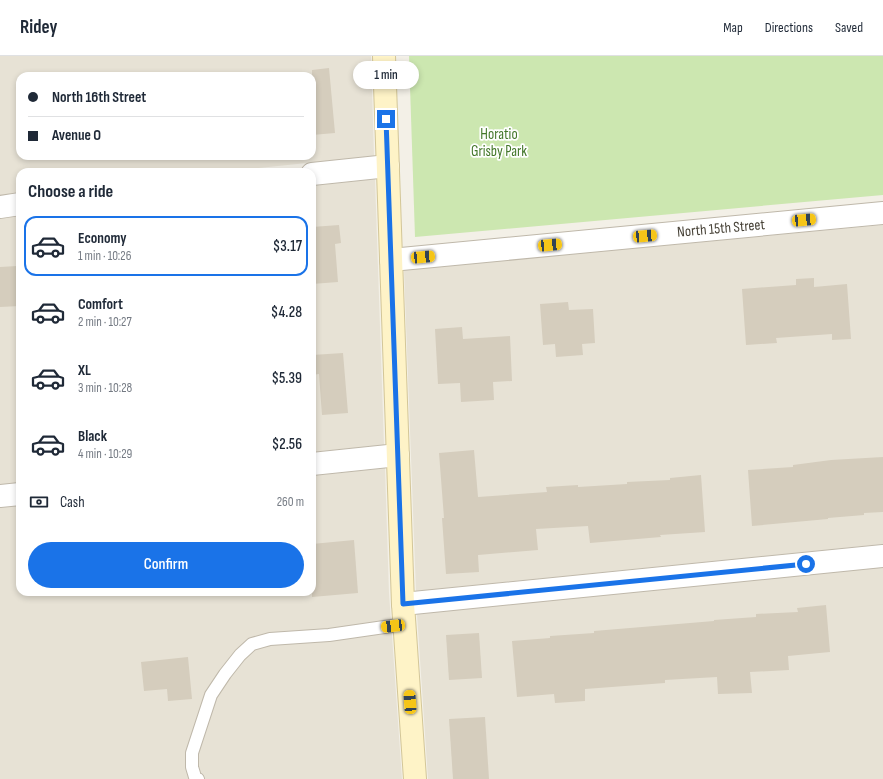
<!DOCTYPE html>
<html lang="en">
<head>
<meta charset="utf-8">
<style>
	body { margin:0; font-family:"Sofia Sans Condensed",sans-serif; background:#f6f6f7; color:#1f2937; height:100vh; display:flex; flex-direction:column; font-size:15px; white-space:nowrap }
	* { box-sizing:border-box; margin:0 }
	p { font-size:13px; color:#747a83 }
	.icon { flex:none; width:22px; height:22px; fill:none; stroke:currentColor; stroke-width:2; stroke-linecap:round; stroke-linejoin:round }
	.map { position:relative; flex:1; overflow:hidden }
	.sheet { position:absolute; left:16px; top:112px; width:300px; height:428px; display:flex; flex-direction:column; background:#fff; border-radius:12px; box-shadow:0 2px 6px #0003 }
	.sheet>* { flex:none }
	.top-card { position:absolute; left:16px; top:16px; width:300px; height:88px; border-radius:12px; box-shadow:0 2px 6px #0003; display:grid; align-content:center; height:88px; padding:0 12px; background:#fff }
	.end { position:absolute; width:18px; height:18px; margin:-9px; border:5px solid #1a73e8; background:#fff; box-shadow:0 0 0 2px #fff }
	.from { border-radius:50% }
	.bubble { position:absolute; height:28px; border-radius:14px; background:#fff; box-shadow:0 2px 6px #0003; font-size:13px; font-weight:600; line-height:28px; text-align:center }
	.car { position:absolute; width:12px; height:24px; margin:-12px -6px; border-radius:5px; box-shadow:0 0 3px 1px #0007; background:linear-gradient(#f5c518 24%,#345 0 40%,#f5c518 0 76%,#345 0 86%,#f5c518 0) }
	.top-card b { display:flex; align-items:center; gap:14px; height:38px; font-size:15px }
	.top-card b+b { border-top:1px solid #e0e1e3 }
	.top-card i { width:10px; height:10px; background:#1f2937 }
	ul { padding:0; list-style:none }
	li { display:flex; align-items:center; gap:12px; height:60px; margin:0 8px 6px; padding:0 4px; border:2px solid transparent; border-radius:12px }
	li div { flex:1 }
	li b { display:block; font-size:15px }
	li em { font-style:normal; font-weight:600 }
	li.current { border-color:#1a73e8 }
	li>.icon { width:36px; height:36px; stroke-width:1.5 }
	h2 { padding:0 12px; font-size:18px; line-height:48px }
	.pay { display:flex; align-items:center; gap:10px; height:44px; padding:0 12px; font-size:15px }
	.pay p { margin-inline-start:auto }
	.action { display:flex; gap:8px; margin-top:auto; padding:8px 12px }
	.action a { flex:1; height:46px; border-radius:24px; background:#1a73e8; color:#fff; font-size:16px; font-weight:600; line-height:46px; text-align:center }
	header { display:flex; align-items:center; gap:24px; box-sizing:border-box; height:56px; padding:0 20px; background:#fff; border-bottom:1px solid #e0e1e3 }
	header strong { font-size:19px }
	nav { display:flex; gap:22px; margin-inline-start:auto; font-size:14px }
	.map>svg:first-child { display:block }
	.residential { fill:#e7e2d5; fill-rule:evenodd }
	.green { fill:#cce7b0 }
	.building { fill:#d5cdbd }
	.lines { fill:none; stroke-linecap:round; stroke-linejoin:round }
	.lane-casing { stroke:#bfb8aa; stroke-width:14 }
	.street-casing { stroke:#bfb8aa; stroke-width:24 }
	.secondary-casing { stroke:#d3c698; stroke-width:24 }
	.lane { stroke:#fff; stroke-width:12 }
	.street { stroke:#fff; stroke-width:22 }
	.secondary { stroke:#fef3c7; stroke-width:22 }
	.route { stroke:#1a73e8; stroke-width:5 }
	.labels { text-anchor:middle; stroke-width:3.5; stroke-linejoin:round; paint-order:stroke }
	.park-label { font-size:15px; fill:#43772a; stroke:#fff }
	.street-label { font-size:15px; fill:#464136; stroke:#fff }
</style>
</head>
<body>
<header>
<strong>Ridey</strong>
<nav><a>Map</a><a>Directions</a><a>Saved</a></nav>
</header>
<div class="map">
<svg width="883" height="723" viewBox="0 0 883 723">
	<rect width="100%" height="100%" fill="#f3f0e7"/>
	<g class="residential">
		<path d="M0 0H371L374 100 221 116H20V137L0 139ZM20 20H312V100H20Z"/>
		<polygon points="375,123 384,389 312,396 312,130"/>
		<polygon points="20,160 20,427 0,429 0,162"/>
		<polygon points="883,169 883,488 416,535 404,214"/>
		<polygon points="385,412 389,537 402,723 0,723 0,452 20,450 20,536 312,536 312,420"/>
		<polygon points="883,511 883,723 428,723 417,558"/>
	</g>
	<polygon class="green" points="409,0 883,0 883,139 415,181"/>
	<g class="building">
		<polygon points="329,12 335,77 312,79 312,14"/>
		<polygon points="339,169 341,187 335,188 338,226 312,228 312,171"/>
		<polygon points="17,210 20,250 0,251 0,211"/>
		<polygon points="814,222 814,231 847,228 851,283 832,284 832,278 776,282 777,287 746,289 742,233 796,229 796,223"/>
		<polygon points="568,246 569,254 593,253 595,287 582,288 583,299 556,301 555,288 543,289 540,248"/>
		<polygon points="462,271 463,283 510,280 512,325 493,326 494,344 461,346 460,327 438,328 435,273"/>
		<polygon points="343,297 348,357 322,359 319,318 312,319 312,299"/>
		<polygon points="474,394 478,441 547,436 546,431 578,429 578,431 627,428 627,426 670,424 670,422 701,419 705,476 660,479 661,481 590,487 588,470 536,473 538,494 478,499 479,516 446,518 442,462 444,462 439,397"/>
		<polygon points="883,401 883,456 864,457 864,459 828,462 828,463 752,470 748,414 793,411 793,409 831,404"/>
		<polygon points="354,484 358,537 312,541 312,488"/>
		<polygon points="826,549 830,596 788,600 789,614 750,616 752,637 718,638 717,621 665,624 665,627 585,633 585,645 555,647 554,638 517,641 512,585 550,582 550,580 594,577 594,575 714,565 714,564 756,561 756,558 798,556 797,552"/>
		<polygon points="479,577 482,622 449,624 446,579"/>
		<polygon points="188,601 192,643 168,645 167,633 144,635 141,606"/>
		<polygon points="485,661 489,723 453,723 449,663"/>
	</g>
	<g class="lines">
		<g class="lane-casing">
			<polyline id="lane" points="198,723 195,721 192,711 192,697 211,639 225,618 240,599 252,588 270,583 329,579 405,568"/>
		</g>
		<g class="street-casing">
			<g id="street">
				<polyline points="312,118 388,110"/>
				<polyline points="0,151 20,148"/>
				<polyline points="391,204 883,157"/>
				<polyline points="312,408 398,399"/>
				<polyline points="0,440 20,438"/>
				<polyline points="403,548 883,500"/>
			</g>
		</g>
		<g class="secondary-casing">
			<polyline id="secondary" points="384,0 403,548 415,723"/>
		</g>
		<use href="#lane" class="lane"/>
		<use href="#street" class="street"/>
		<use href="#secondary" class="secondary"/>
	</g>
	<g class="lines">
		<polyline class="route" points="386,63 403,548 806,508"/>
	</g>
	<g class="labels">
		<g class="park-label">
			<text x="499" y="83">Horatio<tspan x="499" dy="17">Grisby Park</tspan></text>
		</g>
		<g class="street-label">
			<text transform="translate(721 172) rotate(-5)" y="5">North 15th Street</text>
		</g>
	</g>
</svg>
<i class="end from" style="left:806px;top:508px"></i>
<i class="end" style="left:386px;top:63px"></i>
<div class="bubble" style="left:353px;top:5px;width:66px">1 min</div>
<i class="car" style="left:804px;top:164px;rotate:85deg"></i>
<i class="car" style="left:645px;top:180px;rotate:85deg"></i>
<i class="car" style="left:550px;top:189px;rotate:85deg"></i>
<i class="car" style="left:423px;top:201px;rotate:85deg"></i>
<i class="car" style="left:393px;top:570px;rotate:263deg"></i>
<i class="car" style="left:410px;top:646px;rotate:356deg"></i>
<div class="top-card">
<b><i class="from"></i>North 16th Street</b>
<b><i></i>Avenue O</b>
</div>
<section class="sheet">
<h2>Choose a ride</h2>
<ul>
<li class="current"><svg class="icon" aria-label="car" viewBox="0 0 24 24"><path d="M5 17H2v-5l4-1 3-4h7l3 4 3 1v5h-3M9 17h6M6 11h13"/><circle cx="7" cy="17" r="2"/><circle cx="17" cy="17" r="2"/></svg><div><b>Economy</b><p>1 min · 10:26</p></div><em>$3.17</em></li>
<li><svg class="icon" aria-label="car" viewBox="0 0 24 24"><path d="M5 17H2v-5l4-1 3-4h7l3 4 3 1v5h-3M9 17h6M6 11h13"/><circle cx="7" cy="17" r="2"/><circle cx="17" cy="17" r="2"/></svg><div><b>Comfort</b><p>2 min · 10:27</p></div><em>$4.28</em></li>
<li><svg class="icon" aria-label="car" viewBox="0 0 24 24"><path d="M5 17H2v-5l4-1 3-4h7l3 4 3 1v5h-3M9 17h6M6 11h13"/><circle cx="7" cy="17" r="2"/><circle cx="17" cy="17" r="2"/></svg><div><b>XL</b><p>3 min · 10:28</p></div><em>$5.39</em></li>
<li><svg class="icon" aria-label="car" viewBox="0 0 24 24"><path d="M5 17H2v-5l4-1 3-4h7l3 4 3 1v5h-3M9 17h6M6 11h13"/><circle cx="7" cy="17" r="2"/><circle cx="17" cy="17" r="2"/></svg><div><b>Black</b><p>4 min · 10:29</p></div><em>$2.56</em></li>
</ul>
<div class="pay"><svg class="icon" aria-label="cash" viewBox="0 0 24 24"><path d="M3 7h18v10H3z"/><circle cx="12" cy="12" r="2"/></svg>Cash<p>260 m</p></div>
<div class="action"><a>Confirm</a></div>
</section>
</div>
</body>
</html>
